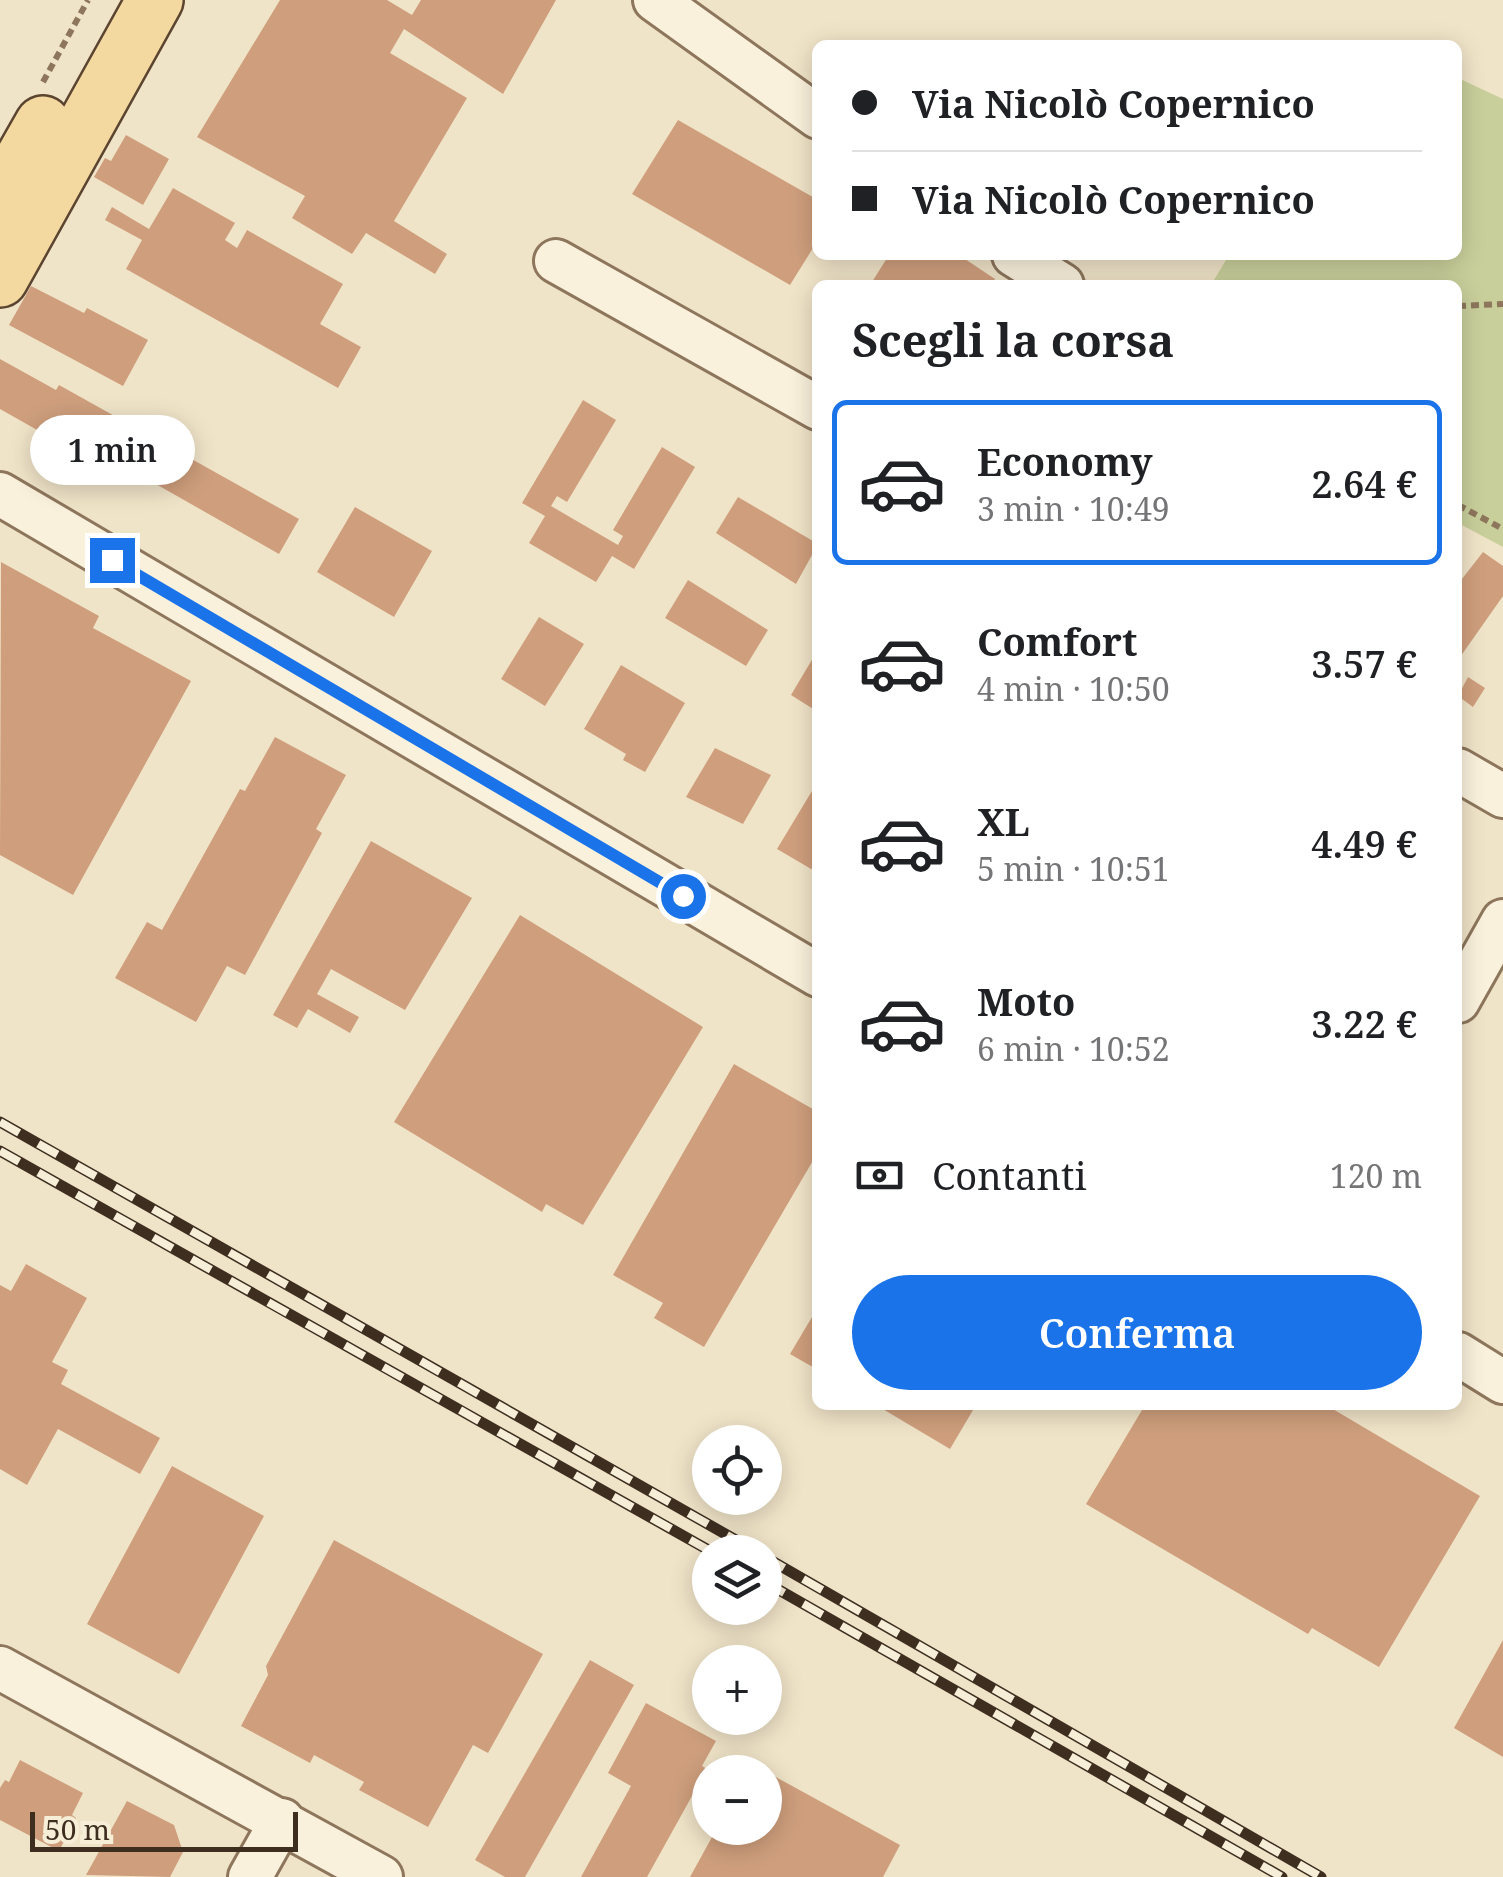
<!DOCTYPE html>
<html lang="it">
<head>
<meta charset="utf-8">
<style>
	body { margin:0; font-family:"Noto Serif",serif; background:#f2f2f2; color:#202124; height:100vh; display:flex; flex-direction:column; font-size:38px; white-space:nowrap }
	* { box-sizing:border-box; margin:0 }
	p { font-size:32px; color:#757577 }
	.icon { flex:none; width:55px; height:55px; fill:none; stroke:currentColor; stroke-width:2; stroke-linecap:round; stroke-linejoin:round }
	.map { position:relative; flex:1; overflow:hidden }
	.sheet { position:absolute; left:812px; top:280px; width:650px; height:1130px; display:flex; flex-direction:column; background:#fff; border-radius:15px; box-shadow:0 5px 25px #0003 }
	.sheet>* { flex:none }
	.guide { position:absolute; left:812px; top:40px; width:650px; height:220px; border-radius:15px; box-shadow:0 5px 25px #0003; display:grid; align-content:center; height:220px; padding:0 40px; background:#fff }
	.buttons { position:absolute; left:692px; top:1425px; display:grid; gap:20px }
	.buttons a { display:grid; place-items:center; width:90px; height:90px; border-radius:50%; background:#fff; box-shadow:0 5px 25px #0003; font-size:50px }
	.scale { position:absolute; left:30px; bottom:25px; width:268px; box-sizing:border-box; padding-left:10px; border:5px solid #3d2e20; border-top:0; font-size:28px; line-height:35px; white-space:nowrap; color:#3d2e20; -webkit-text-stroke:8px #f7eed8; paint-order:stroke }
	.end { position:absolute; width:45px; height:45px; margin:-22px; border:12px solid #1a73e8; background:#fff; box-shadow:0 0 0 5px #fff }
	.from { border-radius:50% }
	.bubble { position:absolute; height:70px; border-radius:35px; background:#fff; box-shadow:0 5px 25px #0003; font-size:32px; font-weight:600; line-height:70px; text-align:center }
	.guide b { display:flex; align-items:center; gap:35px; height:95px; font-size:38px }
	.guide b+b { border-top:2px solid #e0e0e0 }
	.guide i { width:25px; height:25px; background:#202124 }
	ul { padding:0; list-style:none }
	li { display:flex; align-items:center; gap:30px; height:165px; margin:0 20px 15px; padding:0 20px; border:5px solid transparent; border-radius:15px }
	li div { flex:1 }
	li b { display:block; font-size:38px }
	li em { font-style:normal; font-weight:600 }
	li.current { border-color:#1a73e8 }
	li>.icon { width:90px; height:90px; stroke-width:1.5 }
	h2 { padding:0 40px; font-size:45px; line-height:120px }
	.pay { display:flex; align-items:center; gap:25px; height:110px; padding:0 40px; font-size:38px }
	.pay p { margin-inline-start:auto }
	.cta { display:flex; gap:20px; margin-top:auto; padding:20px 40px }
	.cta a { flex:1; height:115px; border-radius:60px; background:#1a73e8; color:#fff; font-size:40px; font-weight:600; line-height:115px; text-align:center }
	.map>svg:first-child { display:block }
	.green { fill:#c9cf9b }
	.building { fill:#cf9f7d }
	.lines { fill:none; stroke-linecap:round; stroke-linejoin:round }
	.minor-casing { stroke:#8d765c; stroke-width:48 }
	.major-casing { stroke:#5b4430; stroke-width:60 }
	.path { stroke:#8d765c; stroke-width:6; stroke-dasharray:8 5; stroke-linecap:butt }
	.minor { stroke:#faf1dc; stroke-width:42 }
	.major { stroke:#f3d9a0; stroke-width:55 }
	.rail-casing { stroke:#3d2e20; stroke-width:11 }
	.rail { stroke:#f7eed8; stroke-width:8; stroke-dasharray:22; stroke-linecap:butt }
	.route { stroke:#1a73e8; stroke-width:12 }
</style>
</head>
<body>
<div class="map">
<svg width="1503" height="1877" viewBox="0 0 1503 1877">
	<rect width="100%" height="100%" fill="#f0e4c8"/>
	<polygon class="green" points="1458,78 1503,99 1503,547 1458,523 1458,285 1211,285 1229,255 1458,255"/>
	<g class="building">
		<polygon points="280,0 387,0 412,15 421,0 556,0 503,94 404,29 390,53 467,98 394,221 447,254 435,274 366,233 352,254 292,218 305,196 197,137"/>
		<polygon points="678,120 818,200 818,240 790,285 632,194"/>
		<polygon points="126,135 169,159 143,205 94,177 105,158 111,161"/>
		<polygon points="173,188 235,223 225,240 237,248 247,230 343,284 320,324 361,347 338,388 126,269 142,240 105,220 112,207 149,229"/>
		<polygon points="889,255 959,255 995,279 992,285 870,285"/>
		<polygon points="31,286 84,313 87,308 148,340 123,386 9,325"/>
		<polygon points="0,359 56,390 59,385 299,519 279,554 52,425 46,435 0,409"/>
		<polygon points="583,400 616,420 567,502 557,496 551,506 618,545 623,536 613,530 662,447 695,467 634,569 612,556 596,582 529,543 545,516 522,503"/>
		<polygon points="738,497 818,544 796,584 716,533"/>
		<polygon points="355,507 432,551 394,617 317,572"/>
		<polygon points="1483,552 1503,566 1503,596 1458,660 1458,584"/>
		<polygon points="1,562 99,616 93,628 191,681 73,895 0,855"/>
		<polygon points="688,580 768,630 746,666 665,618"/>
		<polygon points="539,617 584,644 545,706 501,679"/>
		<polygon points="813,658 818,661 818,712 791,695"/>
		<polygon points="621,665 685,703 645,772 623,760 626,754 584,729"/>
		<polygon points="1468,677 1485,688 1473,707 1458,696"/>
		<polygon points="275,737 346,775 316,829 322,833 245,975 227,966 196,1022 115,978 147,922 162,930 240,789 245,791"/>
		<polygon points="715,748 771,775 743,824 686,797"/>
		<polygon points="818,781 818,873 777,849"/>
		<polygon points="371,841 472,898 405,1010 331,969 317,994 359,1017 350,1033 308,1009 297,1028 273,1015"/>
		<polygon points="520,915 703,1027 583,1225 546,1204 542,1212 394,1122"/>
		<polygon points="734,1064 818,1112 818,1152 704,1347 654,1318 663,1303 613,1275"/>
		<polygon points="26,1264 87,1298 52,1362 68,1370 61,1384 160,1438 140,1474 58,1429 27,1485 0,1469 0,1285 11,1291"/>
		<polygon points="818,1307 818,1370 790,1354"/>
		<polygon points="876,1405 976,1405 950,1449"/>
		<polygon points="1145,1405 1326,1405 1480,1496 1379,1667 1312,1628 1308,1634 1086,1504"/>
		<polygon points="172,1466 264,1516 179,1674 87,1624"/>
		<polygon points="334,1540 543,1654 488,1753 473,1745 428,1827 359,1790 364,1782 314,1755 310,1763 241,1726 268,1675 266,1666"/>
		<polygon points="1503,1640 1503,1757 1454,1728"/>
		<polygon points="590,1660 634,1685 525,1877 505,1877 475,1860"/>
		<polygon points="646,1703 716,1741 702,1766 707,1769 647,1877 581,1877 631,1786 608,1773"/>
		<polygon points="20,1760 83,1793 72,1815 76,1818 59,1851 0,1820 0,1788 5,1780 9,1782"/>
		<polygon points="752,1764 900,1845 883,1877 690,1877 717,1828 765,1828 765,1772 747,1772"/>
		<polygon points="127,1801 174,1825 183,1852 170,1877 86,1875"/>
	</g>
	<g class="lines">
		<g class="minor-casing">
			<g id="minor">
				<polyline points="655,0 818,117"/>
				<polyline points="1014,255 1062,285"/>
				<polyline points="556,261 818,408"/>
				<polyline points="0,494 818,975"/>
				<polyline points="1458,770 1503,796"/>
				<polyline points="1458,1001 1503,921"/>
				<polyline points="1458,1354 1503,1382"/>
				<polyline points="0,1668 381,1877"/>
				<polyline points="250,1877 282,1820"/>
			</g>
		</g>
		<g class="major-casing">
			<g id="major">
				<polyline points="0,199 43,124"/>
				<polyline points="0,279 155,0"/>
			</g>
		</g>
		<g class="path">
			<polyline points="43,82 88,0"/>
			<polyline points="1458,306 1503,304"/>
			<polyline points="1458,505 1503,529"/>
		</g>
		<use href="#minor" class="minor"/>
		<use href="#major" class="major"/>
		<g class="rail-casing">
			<g id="rail">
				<polyline points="0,1122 757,1552"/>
				<polyline points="0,1151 712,1552"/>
				<polyline points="765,1557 1321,1877"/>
				<polyline points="765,1582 1282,1877"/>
			</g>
		</g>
		<use href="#rail" class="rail"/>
	</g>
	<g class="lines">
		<polyline class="route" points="112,560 683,896"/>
	</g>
</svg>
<div class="buttons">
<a><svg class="icon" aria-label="locate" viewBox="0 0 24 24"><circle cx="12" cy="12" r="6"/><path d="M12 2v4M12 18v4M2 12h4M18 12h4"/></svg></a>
<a><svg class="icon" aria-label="layers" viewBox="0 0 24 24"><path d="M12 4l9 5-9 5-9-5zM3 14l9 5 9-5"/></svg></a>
<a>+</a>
<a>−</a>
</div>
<div class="scale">50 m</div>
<i class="end from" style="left:683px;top:896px"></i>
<i class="end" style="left:112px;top:560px"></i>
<div class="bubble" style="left:30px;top:415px;width:165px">1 min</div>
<div class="guide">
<b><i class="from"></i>Via Nicolò Copernico</b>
<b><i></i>Via Nicolò Copernico</b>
</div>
<section class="sheet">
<h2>Scegli la corsa</h2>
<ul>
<li class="current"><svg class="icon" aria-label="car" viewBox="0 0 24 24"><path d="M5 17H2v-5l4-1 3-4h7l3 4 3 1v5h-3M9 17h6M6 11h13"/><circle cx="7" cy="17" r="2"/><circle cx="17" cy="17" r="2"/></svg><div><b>Economy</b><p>3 min · 10:49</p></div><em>2.64 €</em></li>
<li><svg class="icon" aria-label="car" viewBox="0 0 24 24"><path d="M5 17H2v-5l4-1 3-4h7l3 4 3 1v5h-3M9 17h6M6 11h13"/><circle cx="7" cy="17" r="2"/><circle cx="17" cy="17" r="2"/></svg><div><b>Comfort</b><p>4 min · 10:50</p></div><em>3.57 €</em></li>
<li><svg class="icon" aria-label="car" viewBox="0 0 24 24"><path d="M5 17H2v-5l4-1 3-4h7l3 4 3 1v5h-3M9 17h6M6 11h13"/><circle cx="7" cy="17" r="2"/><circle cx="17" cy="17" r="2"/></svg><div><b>XL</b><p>5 min · 10:51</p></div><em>4.49 €</em></li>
<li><svg class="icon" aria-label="car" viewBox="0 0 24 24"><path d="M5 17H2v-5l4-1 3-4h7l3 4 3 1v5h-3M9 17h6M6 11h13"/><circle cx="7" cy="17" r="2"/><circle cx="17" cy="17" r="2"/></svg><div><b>Moto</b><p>6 min · 10:52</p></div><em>3.22 €</em></li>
</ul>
<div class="pay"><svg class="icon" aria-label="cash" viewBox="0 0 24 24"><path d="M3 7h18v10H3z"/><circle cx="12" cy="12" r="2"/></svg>Contanti<p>120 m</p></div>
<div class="cta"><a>Conferma</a></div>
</section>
</div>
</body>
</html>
